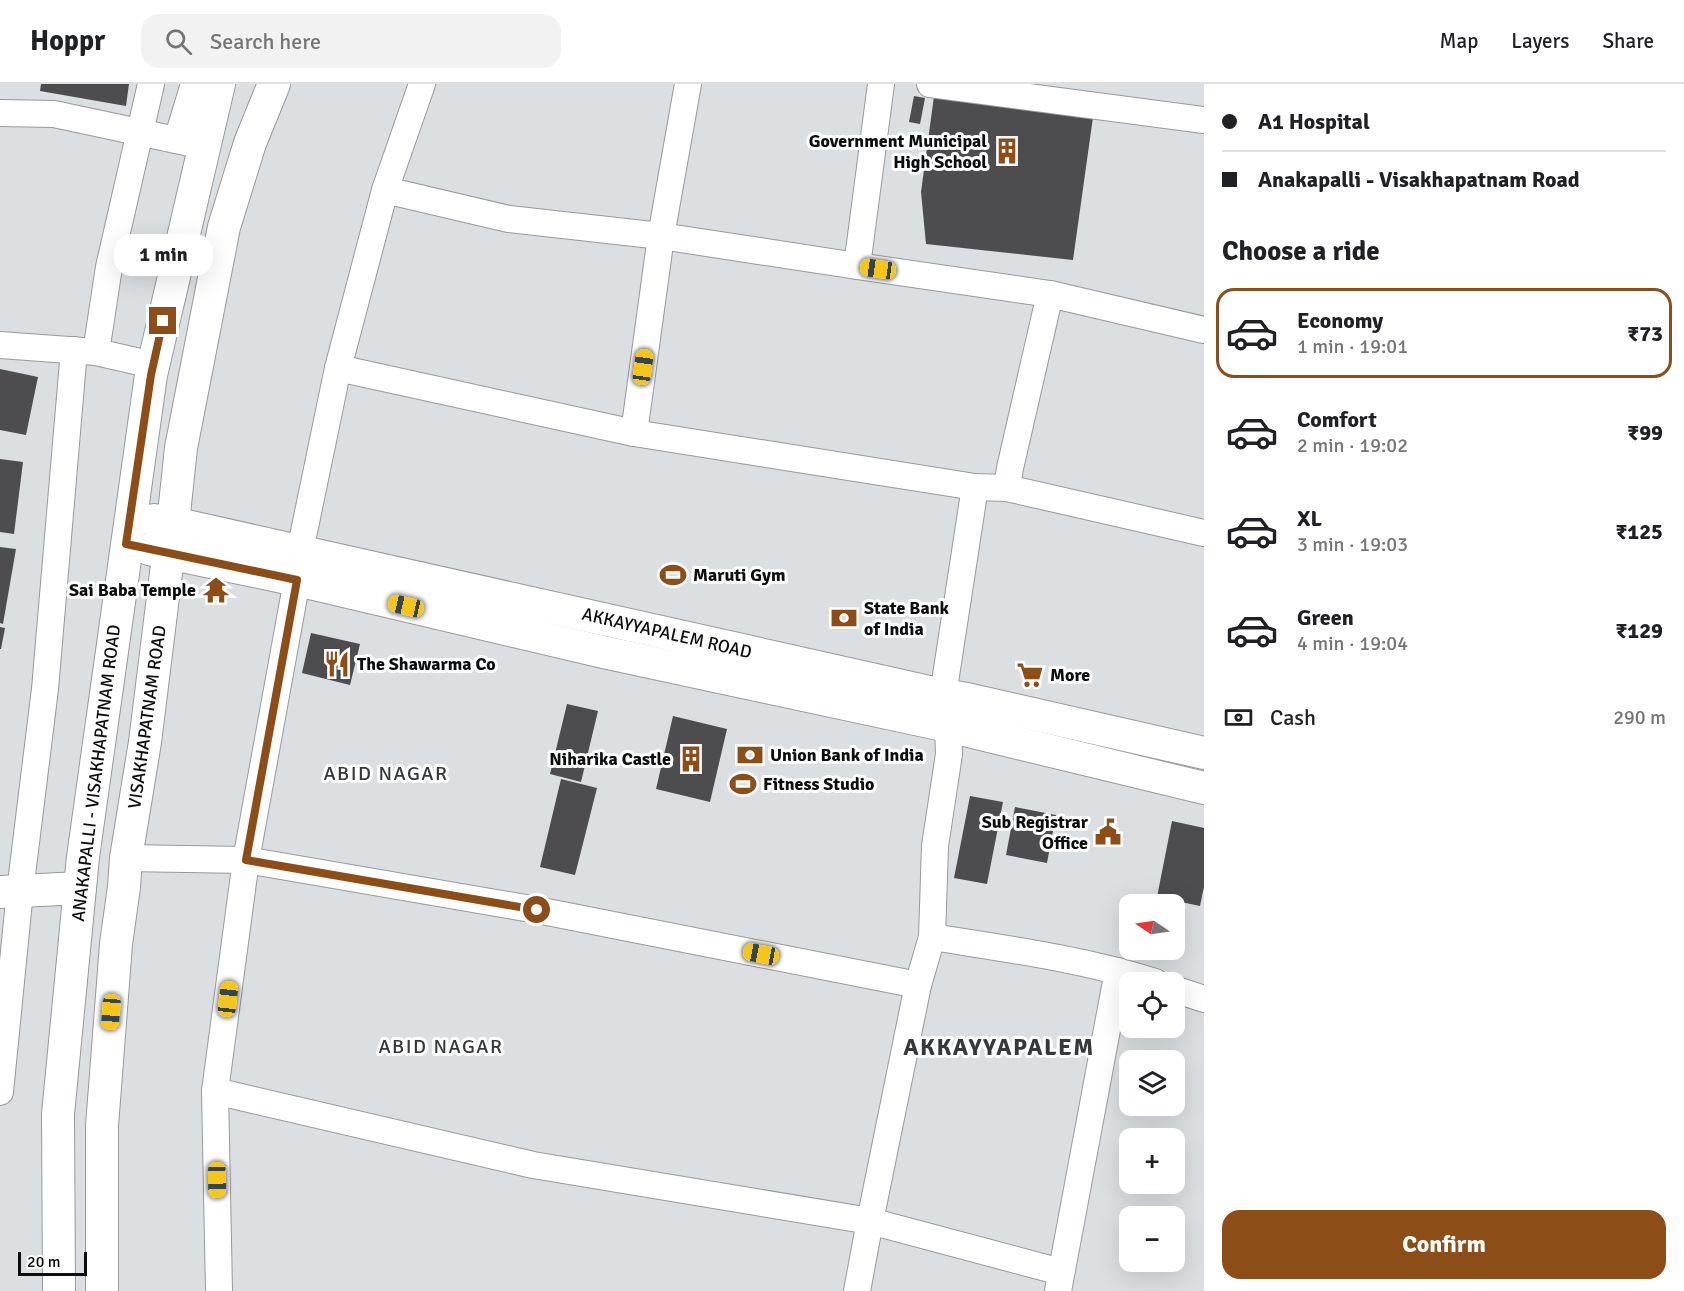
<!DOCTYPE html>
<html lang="en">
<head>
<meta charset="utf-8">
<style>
	body { margin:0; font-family:Signika,sans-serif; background:#f2f2f2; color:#202124; height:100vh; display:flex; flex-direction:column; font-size:22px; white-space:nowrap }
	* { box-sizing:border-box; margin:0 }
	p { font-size:20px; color:#757577 }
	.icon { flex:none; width:33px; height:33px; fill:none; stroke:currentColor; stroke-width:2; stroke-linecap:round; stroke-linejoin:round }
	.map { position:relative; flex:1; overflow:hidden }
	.drawer { display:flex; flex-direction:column; background:#fff; width:480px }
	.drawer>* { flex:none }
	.guide { display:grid; align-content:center; height:132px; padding:0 18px; background:#fff }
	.needle { width:39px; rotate:283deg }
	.fabs { position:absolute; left:1119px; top:810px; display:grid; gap:12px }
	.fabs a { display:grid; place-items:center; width:66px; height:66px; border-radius:12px; background:#fff; box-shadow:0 6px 24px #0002; font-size:30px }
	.scale { position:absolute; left:18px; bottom:15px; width:69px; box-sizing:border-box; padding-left:6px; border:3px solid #0c0d0e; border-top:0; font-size:16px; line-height:21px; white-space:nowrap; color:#0c0d0e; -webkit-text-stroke:4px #fff; paint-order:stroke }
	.end { position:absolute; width:27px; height:27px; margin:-14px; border:8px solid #8d4d17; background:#fff; box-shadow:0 0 0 3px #fff }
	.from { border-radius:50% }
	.bubble { position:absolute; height:42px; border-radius:18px; background:#fff; box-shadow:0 6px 24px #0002; font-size:20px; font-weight:800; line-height:42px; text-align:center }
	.car { position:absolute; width:18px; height:36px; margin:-18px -9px; border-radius:8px; box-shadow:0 0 4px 2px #0007; background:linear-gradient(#f5c518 24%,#345 0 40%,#f5c518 0 76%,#345 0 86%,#f5c518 0) }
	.guide b { display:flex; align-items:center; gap:21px; height:57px; font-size:22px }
	.guide b+b { border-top:2px solid #e0e0e0 }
	.guide i { width:15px; height:15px; background:#202124 }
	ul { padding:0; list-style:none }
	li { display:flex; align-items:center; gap:18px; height:90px; margin:0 12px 9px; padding:0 6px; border:3px solid transparent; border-radius:18px }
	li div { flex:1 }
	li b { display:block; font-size:22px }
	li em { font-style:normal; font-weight:800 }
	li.selected { border-color:#8d4d17 }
	li>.icon { width:54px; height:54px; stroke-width:1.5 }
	h2 { padding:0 18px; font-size:27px; line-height:72px }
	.pay { display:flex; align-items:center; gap:15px; height:66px; padding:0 18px; font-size:22px }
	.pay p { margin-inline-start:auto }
	.cta { display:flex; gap:12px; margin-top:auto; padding:12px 18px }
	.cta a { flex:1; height:69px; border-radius:18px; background:#8d4d17; color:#fff; font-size:24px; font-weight:800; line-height:69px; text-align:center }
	header { display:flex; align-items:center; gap:36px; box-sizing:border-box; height:84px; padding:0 30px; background:#fff; border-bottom:2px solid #e0e0e0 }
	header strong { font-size:28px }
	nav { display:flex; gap:33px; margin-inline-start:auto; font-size:21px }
	.search { width:420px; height:54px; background:#f2f2f2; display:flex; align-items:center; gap:15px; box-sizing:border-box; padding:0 21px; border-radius:18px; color:#757577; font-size:22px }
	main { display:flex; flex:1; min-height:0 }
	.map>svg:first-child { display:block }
	.building { fill:#4d4d50 }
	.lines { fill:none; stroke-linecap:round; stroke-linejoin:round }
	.minor-casing { stroke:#97999c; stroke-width:28 }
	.major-casing { stroke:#97999c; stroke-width:34 }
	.minor { stroke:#fff; stroke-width:26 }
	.major { stroke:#fff; stroke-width:32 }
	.route { stroke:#8d4d17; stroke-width:8 }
	.labels { text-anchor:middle; stroke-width:6; stroke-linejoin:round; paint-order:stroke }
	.poi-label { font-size:18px; font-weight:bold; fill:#0c0d0e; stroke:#fff; text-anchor:start }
	.street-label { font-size:18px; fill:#0c0d0e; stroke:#fff }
	.neighbourhood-label { font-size:20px; letter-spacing:1.5px; fill:#36383a; stroke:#fff }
	.district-label { font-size:24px; font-weight:bold; letter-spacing:1.5px; fill:#36383a; stroke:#fff }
</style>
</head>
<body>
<header>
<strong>Hoppr</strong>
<div class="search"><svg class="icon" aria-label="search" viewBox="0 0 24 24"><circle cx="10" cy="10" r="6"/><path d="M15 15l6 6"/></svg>Search here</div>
<nav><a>Map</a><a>Layers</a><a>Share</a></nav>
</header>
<main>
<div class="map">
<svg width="1204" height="1207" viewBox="0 0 1204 1207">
	<rect width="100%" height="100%" fill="#dcdfe2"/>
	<g class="building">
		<polygon points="41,0 129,0 126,22 40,7"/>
		<polygon points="914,12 925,14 920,40 909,38"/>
		<polygon points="934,12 1094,26 1073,176 926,160 921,108"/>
		<polygon points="0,285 38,293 26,351 0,346"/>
		<polygon points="0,375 23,378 14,450 0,448"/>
		<polygon points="0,463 16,465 3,540 0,539"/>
		<polygon points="0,543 5,544 1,565 0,565"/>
		<polygon points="311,549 360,560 350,601 302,589"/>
		<polygon points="567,620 598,627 581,698 550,690"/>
		<polygon points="673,632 727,645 710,718 656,705"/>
		<polygon points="561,695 597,704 575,791 540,783"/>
		<polygon points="970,712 1003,718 987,800 954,794"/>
		<polygon points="1015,723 1056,731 1047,779 1006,771"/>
		<polygon points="1172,737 1204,744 1204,803 1200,822 1157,813"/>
	</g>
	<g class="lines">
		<g class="minor-casing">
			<g id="minor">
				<polyline points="881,0 857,182 1050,210"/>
				<polyline points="930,0 1204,36"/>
				<polyline points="0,29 54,30 204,62"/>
				<polyline points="177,56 194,0"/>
				<polyline points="385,106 422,0"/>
				<polyline points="0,261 96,268 153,281"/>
				<polyline points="96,268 109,183 151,0"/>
				<polyline points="338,284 385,106 509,135 661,152 857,182"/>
				<polyline points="975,403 1007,404 1010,384 1050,210 1204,246"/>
				<polyline points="1007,404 1204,449"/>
				<polyline points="300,467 338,284 634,349"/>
				<polyline points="297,496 246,776 215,1007 533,1081 870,1137 918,901"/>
				<polyline points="126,774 246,776 537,826 918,901 932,853 935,762 949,670 948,642 943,611 975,403 634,349 661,152 688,0"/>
				<path d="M932 853C1007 865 1083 875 1155 898"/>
				<polyline points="1174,905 1204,915"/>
				<polyline points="215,1007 219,1207"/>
				<polyline points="0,1008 20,807 45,605 74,266"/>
				<polyline points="857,1207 870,1137 1061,1188"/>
				<polyline points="1058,1207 1118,887"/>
			</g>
		</g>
		<g class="major-casing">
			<g id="major">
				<polyline points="154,436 173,439 943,611 967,615 1204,669"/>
				<polyline points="149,465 297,496 603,568 948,642 1204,704"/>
				<polyline points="0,808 80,804"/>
				<polyline points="59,1207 58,1030 83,773 151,291 219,0"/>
				<polyline points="102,1207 102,1042 116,860 124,803 126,774 145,658 166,489 173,439 181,364 224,143 250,59 274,0"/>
			</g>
		</g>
		<use href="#minor" class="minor"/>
		<use href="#major" class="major"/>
	</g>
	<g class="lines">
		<polyline class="route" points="163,237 151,291 126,460 297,496 246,776 537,826"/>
	</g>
	<defs>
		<g id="building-bare" transform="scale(2.07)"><path d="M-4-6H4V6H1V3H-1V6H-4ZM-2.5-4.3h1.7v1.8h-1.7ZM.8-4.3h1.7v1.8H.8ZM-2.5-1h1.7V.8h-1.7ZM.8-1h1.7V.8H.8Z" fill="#8d4d17" stroke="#fff" stroke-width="2.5" paint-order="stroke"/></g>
		<g id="stadium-bare" transform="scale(2.07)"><path d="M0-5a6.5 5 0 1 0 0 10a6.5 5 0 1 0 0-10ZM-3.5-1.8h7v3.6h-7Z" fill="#8d4d17" stroke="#fff" stroke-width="2.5" paint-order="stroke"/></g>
		<g id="temple-bare" transform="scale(2.07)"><path d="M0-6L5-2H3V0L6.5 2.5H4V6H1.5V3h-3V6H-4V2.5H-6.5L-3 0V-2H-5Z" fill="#8d4d17" stroke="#fff" stroke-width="2.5" paint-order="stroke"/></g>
		<g id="bank-bare" transform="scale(2.07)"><path d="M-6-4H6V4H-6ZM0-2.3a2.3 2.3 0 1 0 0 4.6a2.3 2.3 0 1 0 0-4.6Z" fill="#8d4d17" stroke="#fff" stroke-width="2.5" paint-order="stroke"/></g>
		<g id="restaurant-bare" transform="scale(2.07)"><path d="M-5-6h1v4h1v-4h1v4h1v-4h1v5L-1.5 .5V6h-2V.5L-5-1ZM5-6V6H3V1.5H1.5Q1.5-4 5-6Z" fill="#8d4d17" stroke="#fff" stroke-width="2.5" paint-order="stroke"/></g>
		<g id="supermarket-bare" transform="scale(2.07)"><path d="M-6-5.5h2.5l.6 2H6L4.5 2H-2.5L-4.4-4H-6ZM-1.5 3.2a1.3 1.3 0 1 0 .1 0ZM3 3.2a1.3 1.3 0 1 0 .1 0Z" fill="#8d4d17" stroke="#fff" stroke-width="2.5" paint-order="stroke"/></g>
		<g id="civic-bare" transform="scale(2.07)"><path d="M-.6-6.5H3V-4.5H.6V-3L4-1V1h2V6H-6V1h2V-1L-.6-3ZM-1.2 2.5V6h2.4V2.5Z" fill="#8d4d17" stroke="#fff" stroke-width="2.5" paint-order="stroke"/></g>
	</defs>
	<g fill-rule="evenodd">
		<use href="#building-bare" x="1007" y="67"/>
		<use href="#stadium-bare" x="673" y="491"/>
		<use href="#temple-bare" x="216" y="506"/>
		<use href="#bank-bare" x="844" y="534"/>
		<use href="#restaurant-bare" x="337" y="580"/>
		<use href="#supermarket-bare" x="1030" y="591"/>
		<use href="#bank-bare" x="750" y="671"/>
		<use href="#building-bare" x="691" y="675"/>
		<use href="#stadium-bare" x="743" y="700"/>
		<use href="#civic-bare" x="1108" y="748"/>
	</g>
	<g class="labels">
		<g class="poi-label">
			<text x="987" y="63" text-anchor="end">Government Municipal<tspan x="987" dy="21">High School</tspan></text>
			<text x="693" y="497">Maruti Gym</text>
			<text x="196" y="512" text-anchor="end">Sai Baba Temple</text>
			<text x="864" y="530">State Bank<tspan x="864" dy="21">of India</tspan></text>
			<text x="357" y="586">The Shawarma Co</text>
			<text x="1050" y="597">More</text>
			<text x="770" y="677">Union Bank of India</text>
			<text x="671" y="681" text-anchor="end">Niharika Castle</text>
			<text x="763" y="706">Fitness Studio</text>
			<text x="1088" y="744" text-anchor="end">Sub Registrar<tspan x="1088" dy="21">Office</tspan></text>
		</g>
		<g class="street-label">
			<text transform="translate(667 549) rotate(13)" y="6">AKKAYYAPALEM ROAD</text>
			<text transform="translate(147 633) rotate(-82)" y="6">VISAKHAPATNAM ROAD</text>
			<text transform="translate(96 689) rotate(-83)" y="6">ANAKAPALLI - VISAKHAPATNAM ROAD</text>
		</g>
		<g class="neighbourhood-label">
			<text x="386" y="696">ABID NAGAR</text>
			<text x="441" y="969">ABID NAGAR</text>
		</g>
		<g class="district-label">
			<text x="999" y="971">AKKAYYAPALEM</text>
		</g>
	</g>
</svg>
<div class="fabs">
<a><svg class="needle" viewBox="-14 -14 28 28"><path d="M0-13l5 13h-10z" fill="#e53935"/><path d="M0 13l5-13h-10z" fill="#757577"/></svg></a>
<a><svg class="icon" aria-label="locate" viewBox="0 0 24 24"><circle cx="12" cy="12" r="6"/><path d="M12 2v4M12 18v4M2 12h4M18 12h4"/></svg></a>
<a><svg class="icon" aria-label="layers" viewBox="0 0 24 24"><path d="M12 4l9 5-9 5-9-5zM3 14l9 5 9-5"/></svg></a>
<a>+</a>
<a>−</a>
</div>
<div class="scale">20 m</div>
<i class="end from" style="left:537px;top:826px"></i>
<i class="end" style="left:163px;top:237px"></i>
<div class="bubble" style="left:114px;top:150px;width:99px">1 min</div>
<i class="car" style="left:878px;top:185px;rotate:278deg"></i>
<i class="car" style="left:643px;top:283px;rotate:8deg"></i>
<i class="car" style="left:406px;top:522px;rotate:283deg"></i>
<i class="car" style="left:761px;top:870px;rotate:281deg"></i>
<i class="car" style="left:228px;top:915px;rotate:7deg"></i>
<i class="car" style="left:111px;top:928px;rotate:185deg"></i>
<i class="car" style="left:217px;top:1096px;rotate:179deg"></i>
</div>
<section class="drawer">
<div class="guide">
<b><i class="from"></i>A1 Hospital</b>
<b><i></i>Anakapalli - Visakhapatnam Road</b>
</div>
<h2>Choose a ride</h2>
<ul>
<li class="selected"><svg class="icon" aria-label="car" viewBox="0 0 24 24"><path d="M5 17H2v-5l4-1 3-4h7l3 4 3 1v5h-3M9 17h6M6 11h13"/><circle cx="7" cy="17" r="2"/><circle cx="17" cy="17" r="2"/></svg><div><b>Economy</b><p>1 min · 19:01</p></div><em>₹73</em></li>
<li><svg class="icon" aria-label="car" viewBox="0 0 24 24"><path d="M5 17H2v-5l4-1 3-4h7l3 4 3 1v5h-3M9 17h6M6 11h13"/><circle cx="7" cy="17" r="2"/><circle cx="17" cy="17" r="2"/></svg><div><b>Comfort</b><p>2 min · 19:02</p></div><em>₹99</em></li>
<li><svg class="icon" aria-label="car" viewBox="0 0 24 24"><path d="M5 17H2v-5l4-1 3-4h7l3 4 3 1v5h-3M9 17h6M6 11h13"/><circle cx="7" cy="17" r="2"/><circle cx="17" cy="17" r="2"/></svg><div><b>XL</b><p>3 min · 19:03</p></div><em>₹125</em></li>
<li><svg class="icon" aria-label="car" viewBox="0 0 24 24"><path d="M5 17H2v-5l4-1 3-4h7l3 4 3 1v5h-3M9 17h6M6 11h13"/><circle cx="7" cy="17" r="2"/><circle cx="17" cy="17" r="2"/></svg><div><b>Green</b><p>4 min · 19:04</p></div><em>₹129</em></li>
</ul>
<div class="pay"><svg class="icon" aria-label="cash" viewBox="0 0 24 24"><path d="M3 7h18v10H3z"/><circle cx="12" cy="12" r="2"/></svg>Cash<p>290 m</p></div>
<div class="cta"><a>Confirm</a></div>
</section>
</main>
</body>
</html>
